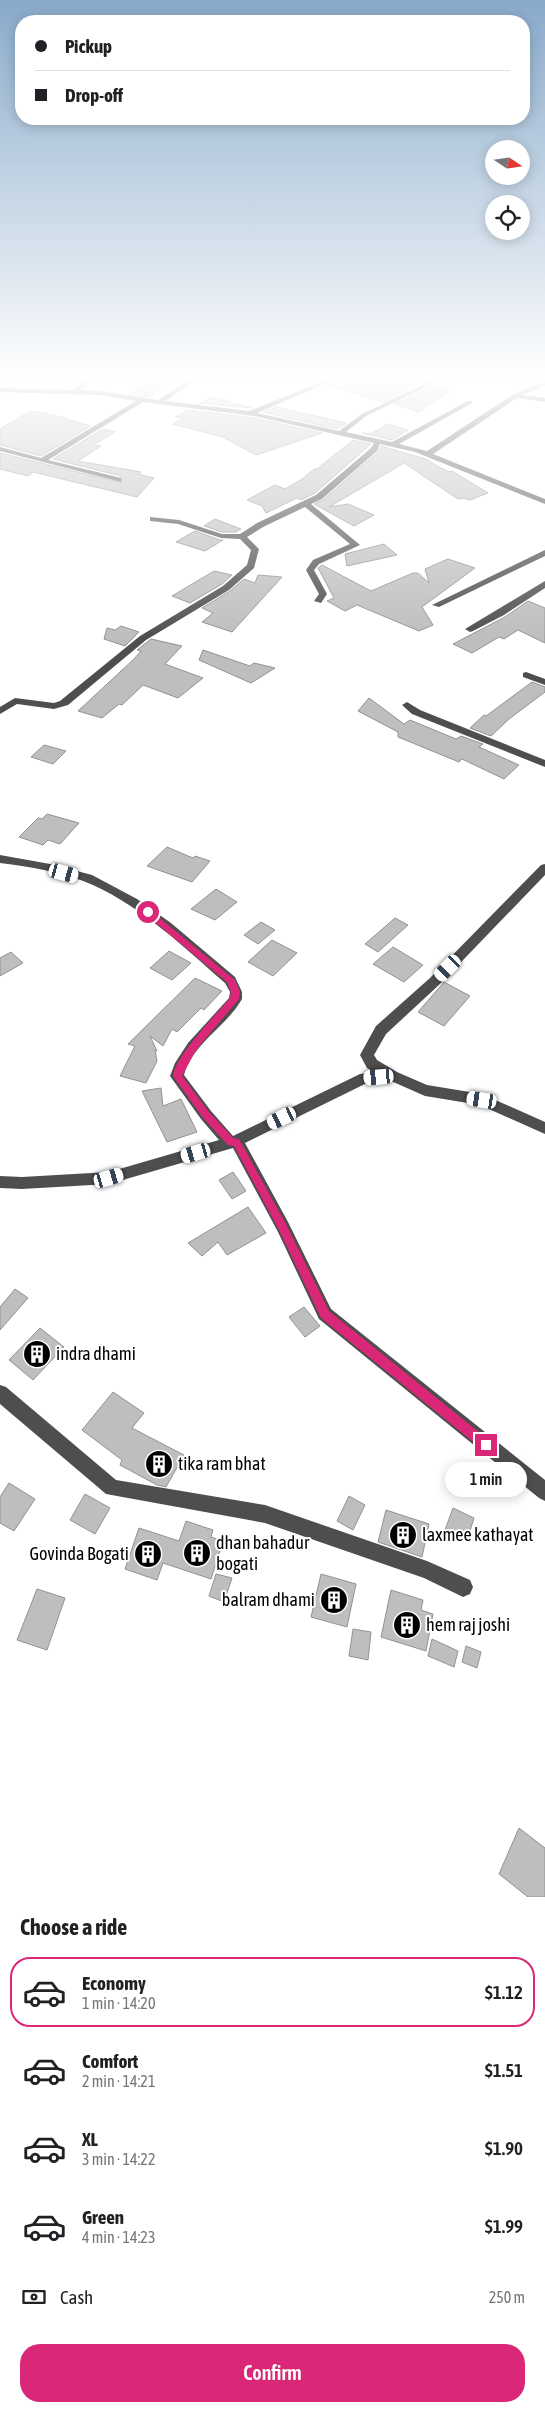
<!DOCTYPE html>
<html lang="en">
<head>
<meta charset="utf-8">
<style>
	body { margin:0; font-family:"Asap Condensed",sans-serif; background:#f2f2f2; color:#202124; height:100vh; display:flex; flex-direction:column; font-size:19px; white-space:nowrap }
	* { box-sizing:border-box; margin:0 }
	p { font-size:16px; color:#757577 }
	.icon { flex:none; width:28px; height:28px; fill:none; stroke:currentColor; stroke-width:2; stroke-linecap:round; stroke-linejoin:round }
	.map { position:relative; height:1897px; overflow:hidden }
	.drawer { display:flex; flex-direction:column; background:#fff; flex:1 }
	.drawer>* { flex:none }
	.guide { position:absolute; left:15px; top:15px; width:515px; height:110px; border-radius:20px; box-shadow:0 2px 12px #0003; display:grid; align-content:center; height:110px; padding:0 20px; background:#fff }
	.needle { width:32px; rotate:103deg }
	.tools { position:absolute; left:485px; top:140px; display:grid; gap:10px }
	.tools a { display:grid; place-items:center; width:45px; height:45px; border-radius:50%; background:#fff; box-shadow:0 2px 12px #0003; font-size:25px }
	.end { position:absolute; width:22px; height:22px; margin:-11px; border:6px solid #db2777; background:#fff; box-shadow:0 0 0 2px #fff }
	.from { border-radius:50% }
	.bubble { position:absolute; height:35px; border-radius:18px; background:#fff; box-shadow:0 2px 12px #0003; font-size:16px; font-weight:600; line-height:35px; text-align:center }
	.car { position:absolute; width:15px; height:30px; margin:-15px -8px; border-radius:6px; box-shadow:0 0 4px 1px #0007; background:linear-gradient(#fff 24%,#345 0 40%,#fff 0 76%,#345 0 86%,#fff 0) }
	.guide b { display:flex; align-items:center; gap:18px; height:48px; font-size:19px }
	.guide b+b { border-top:1px solid #e0e0e0 }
	.guide i { width:12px; height:12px; background:#202124 }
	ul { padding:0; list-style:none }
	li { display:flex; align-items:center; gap:15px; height:70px; margin:0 10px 8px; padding:0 10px; border:2px solid transparent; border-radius:20px }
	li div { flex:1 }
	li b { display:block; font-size:19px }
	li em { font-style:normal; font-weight:600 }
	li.on { border-color:#db2777 }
	li>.icon { width:45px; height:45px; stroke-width:1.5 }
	h2 { padding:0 20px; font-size:22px; line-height:60px }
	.pay { display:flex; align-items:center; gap:12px; height:55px; padding:0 20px; font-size:19px }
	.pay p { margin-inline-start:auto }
	.primary-button { display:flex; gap:10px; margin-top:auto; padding:10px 20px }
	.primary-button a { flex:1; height:58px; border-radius:20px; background:#db2777; color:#fff; font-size:20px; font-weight:600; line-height:58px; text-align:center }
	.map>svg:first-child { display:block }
	.building { fill:#bebebe; stroke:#929292 }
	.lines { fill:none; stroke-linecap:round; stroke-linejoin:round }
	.minor { fill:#4e4e4e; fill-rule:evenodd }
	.route { fill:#db2777 }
	.labels { text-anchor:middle; stroke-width:4; stroke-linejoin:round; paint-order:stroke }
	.near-poi-label { font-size:18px; fill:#000; stroke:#fff; text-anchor:start }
</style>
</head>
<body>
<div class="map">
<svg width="545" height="1897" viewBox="0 0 545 1897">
	<rect width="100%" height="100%" fill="#fff"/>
	<g class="building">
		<polygon points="302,374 337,374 317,381 301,376"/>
		<polygon points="351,374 436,374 384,402 328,385"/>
		<polygon points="148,377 168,381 150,397 130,394"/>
		<polygon points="435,385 451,390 419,412 394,404"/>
		<polygon points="213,397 252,408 200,403"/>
		<polygon points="276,407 347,423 337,429 263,412"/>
		<polygon points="188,410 254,418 322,433 256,455 223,437 173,424 183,418 175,417"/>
		<polygon points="30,411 54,415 91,426 41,456 0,445 0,429"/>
		<polygon points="388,424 408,430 392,440 362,433 370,434"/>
		<polygon points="103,429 115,432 93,445 101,446 78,461 141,472 138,474 154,478 137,497 33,472 28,476 0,469 0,453 122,483 121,476 53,459"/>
		<polygon points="353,440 371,444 315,493 301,500 297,498 266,513 262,506 247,500 275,485 285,489 302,479 314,469 317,469"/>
		<polygon points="381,446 426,459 439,467 449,472 452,471 488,493 470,500 464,498 458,499 404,463 329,507 348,504 374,515 354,526 314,504 323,500 378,452"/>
		<polygon points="215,519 241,529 236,532 222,532 204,526"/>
		<polygon points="195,531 220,540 223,540 205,551 176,542"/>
		<polygon points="384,544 397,555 347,566 345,554"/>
		<polygon points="448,559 475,568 422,607 433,625 419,631 357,605 345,611 327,601 334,598 318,568 322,565 371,591 413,573 418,573 429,583 425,569"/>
		<polygon points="214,571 232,575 222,584 190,603 172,596"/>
		<polygon points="258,575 282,577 232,632 202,622 213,613 202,608 230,591 244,579 255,583"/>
		<polygon points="528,601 545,608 545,643 518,630 504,639 499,637 472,653 453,644 505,617"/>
		<polygon points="121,626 139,632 125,646 104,639 107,628 115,630"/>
		<polygon points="151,639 182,646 165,664 203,678 178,698 143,685 122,705 119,704 102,718 78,711 134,659 141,651 137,650"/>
		<polygon points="203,650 250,666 254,663 275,668 251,683 199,660"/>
		<polygon points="532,682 545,687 545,692 509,719 491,736 470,728 484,715 486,716"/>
		<polygon points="369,698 404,724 410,720 456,739 461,736 483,744 479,747 519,765 504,779 462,759 459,762 398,737 398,732 358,711"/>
		<polygon points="44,745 66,751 53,764 31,757"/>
		<polygon points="47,814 79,823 60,844 48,840 43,845 19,837 38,818 42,819"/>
		<polygon points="167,847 193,858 195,856 210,861 192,882 147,866"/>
		<polygon points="216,889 237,902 215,920 191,909"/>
		<polygon points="395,918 408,925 378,952 365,944"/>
		<polygon points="261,922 275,930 258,944 244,935"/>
		<polygon points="272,940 297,953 273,976 248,962"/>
		<polygon points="393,947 423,965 404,982 373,964"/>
		<polygon points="169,951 191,963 172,980 150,968"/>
		<polygon points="11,952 23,963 0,976 0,958"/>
		<polygon points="195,978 222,991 204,1010 201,1008 177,1032 172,1029 163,1046 150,1036 157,1051 155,1050 157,1061 146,1083 120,1076 135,1046 128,1044"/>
		<polygon points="444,982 470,996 444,1026 418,1012"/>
		<polygon points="161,1088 163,1106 181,1099 197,1132 167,1142 142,1091"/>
		<polygon points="233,1172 246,1191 232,1199 219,1180"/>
		<polygon points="248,1207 266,1233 227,1255 218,1242 202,1256 188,1243"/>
		<polygon points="15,1289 28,1298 0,1330 0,1307"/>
		<polygon points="304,1307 320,1326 305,1337 289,1317"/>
		<polygon points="40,1328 64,1347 33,1380 9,1360"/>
		<polygon points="113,1392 144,1413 132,1428 184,1455 166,1487 157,1485 120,1465 122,1460 82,1430"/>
		<polygon points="9,1483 35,1499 14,1531 0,1523 0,1497"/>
		<polygon points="85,1494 110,1508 95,1534 70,1520"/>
		<polygon points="349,1496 365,1505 353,1530 337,1521"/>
		<polygon points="453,1508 474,1518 467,1540 445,1530"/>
		<polygon points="386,1510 429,1524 422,1557 378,1542"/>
		<polygon points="186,1521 213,1530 211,1537 223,1541 211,1579 163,1563 157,1580 125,1569 139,1528 179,1541"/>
		<polygon points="216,1574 232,1578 224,1602 209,1596"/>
		<polygon points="321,1574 356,1584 347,1627 311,1617"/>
		<polygon points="37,1589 65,1598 47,1650 17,1640"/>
		<polygon points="391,1590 423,1600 421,1610 433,1614 426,1651 381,1637"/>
		<polygon points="353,1629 371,1632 368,1660 349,1656"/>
		<polygon points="432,1639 458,1651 454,1667 428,1656"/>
		<polygon points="466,1646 481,1652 477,1668 462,1662"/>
		<polygon points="519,1828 545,1848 545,1897 528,1897 499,1874"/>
	</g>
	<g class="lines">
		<g class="minor">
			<polygon points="92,374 99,374 80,390 100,391 158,400 198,374 205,374 165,401 249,411 341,374 349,374 257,413 339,431 362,414 445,374 453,374 366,416 346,432 392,442 468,401 472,401 472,403 399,444 427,451 514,394 545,381 545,385 523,395 545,398 545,402 517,398 433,454 545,499 545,504 415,452 380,444 377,451 322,499 311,504 360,545 319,564 314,570 327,594 321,603 314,601 319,594 306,570 313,560 350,544 305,507 263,527 247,537 259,549 254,568 229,590 146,640 68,705 54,709 17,704 0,714 0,707 15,698 54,703 60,701 140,636 223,586 247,565 251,550 240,539 221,538 178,524 150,521 150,517 179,520 222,534 240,534 257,523 316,495 371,448 374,443 254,416 143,402 48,460 121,478 121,482 0,451 0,447 41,458 136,401 100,395 0,392 0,388 72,390"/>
			<polygon points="545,550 545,556 439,607 432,605"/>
			<polygon points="545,581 545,588 504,615 473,631 470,632 465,629"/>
			<polygon points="526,672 545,679 545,685 523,677 523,673"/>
			<polygon points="407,702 420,710 545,760 545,767 412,714 402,705"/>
			<path d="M0 855 50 864 92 875 137 899 171 923 235 977 242 992V999C226 1027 193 1043 184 1075L211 1111 233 1136 360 1074 374 1072 367 1068 360 1055 376 1026 430 978 541 865 545 864V875L440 984 386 1034 374 1055 377 1060 397 1072 427 1085 482 1094 545 1122V1134L480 1105 425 1096 391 1081 367 1083 245 1143 288 1222 331 1309 545 1480V1501L539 1498 319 1319 278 1232 233 1148 109 1184 22 1189 0 1188V1176L22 1177 109 1172 219 1140 201 1119 170 1076 175 1063 188 1043 229 998 230 992 225 983C184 947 143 908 93 885 64 872 31 867 0 863Z"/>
			<polygon points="0,1385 6,1387 116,1480 265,1505 427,1561 470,1580 473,1587 470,1594 463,1597 424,1578 265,1523 106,1494 0,1404"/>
		</g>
	</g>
	<linearGradient id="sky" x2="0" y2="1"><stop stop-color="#89aaca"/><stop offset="0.59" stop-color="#fff"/><stop offset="1" stop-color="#fff" stop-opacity="0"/></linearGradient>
	<rect width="545" height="639" fill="url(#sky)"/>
	<path class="route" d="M145 910H150L235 980 240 992 239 999 196 1050 182 1076 209 1112 233 1138 239 1139 286 1224 329 1311 490 1441V1449H482L321 1318 279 1230 234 1146 228 1145 203 1118 173 1076C175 1056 216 1015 230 998L231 992 227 982 145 914Z"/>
	<defs>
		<g id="building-disc" transform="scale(1.4375)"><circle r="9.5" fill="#000" stroke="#fff"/><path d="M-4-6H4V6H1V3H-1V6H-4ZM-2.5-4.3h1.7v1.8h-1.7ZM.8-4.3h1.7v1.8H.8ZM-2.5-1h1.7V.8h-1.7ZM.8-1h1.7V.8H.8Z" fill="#fff"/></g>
	</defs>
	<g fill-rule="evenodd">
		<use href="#building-disc" x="37" y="1354"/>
		<use href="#building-disc" x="159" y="1464"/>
		<use href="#building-disc" x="403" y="1535"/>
		<use href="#building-disc" x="197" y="1553"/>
		<use href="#building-disc" x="148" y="1554"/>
		<use href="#building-disc" x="334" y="1600"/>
		<use href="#building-disc" x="407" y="1625"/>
	</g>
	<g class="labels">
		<g class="near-poi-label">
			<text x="56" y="1360">indra dhami</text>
			<text x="178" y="1470">tika ram bhat</text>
			<text x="422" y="1541">laxmee kathayat</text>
			<text x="216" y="1549">dhan bahadur<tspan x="216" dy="21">bogati</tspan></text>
			<text x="129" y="1560" text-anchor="end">Govinda Bogati</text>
			<text x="315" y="1606" text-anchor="end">balram dhami</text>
			<text x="426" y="1631">hem raj joshi</text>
		</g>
	</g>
</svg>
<div class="tools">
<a><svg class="needle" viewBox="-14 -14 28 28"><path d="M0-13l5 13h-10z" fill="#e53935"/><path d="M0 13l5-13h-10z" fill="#757577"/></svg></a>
<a><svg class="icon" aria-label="locate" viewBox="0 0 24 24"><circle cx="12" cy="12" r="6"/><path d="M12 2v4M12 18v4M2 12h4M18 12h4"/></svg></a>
</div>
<i class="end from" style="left:148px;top:912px"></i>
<i class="end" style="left:486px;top:1445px"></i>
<div class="bubble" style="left:445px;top:1462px;width:82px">1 min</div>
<i class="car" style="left:64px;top:873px;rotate:105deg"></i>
<i class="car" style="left:448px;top:968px;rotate:225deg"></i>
<i class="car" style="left:379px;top:1077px;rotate:265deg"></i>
<i class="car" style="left:482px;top:1100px;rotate:279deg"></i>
<i class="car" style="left:282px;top:1118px;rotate:244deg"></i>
<i class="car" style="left:196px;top:1153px;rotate:254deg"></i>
<i class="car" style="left:109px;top:1178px;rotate:74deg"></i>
<div class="guide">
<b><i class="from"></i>Pickup</b>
<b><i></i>Drop-off</b>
</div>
</div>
<section class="drawer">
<h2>Choose a ride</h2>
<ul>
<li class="on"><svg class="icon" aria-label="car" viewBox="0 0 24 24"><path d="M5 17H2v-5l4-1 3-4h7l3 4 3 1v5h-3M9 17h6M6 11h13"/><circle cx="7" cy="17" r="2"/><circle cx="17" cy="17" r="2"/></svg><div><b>Economy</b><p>1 min · 14:20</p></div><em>$1.12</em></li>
<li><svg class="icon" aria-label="car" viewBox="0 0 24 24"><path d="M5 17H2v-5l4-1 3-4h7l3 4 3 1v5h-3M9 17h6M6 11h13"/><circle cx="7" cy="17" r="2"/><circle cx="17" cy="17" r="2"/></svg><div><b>Comfort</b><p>2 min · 14:21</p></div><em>$1.51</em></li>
<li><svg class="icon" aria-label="car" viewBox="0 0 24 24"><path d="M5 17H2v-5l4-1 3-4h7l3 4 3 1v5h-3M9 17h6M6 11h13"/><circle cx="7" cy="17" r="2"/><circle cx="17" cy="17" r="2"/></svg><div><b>XL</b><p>3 min · 14:22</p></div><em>$1.90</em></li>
<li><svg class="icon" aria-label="car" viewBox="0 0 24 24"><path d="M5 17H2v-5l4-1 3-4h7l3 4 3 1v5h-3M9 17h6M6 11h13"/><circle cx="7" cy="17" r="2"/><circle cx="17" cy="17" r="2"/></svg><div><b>Green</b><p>4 min · 14:23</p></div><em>$1.99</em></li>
</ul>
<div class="pay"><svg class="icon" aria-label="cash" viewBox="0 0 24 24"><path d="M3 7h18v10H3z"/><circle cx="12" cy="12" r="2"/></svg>Cash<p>250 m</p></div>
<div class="primary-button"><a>Confirm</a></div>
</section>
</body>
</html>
